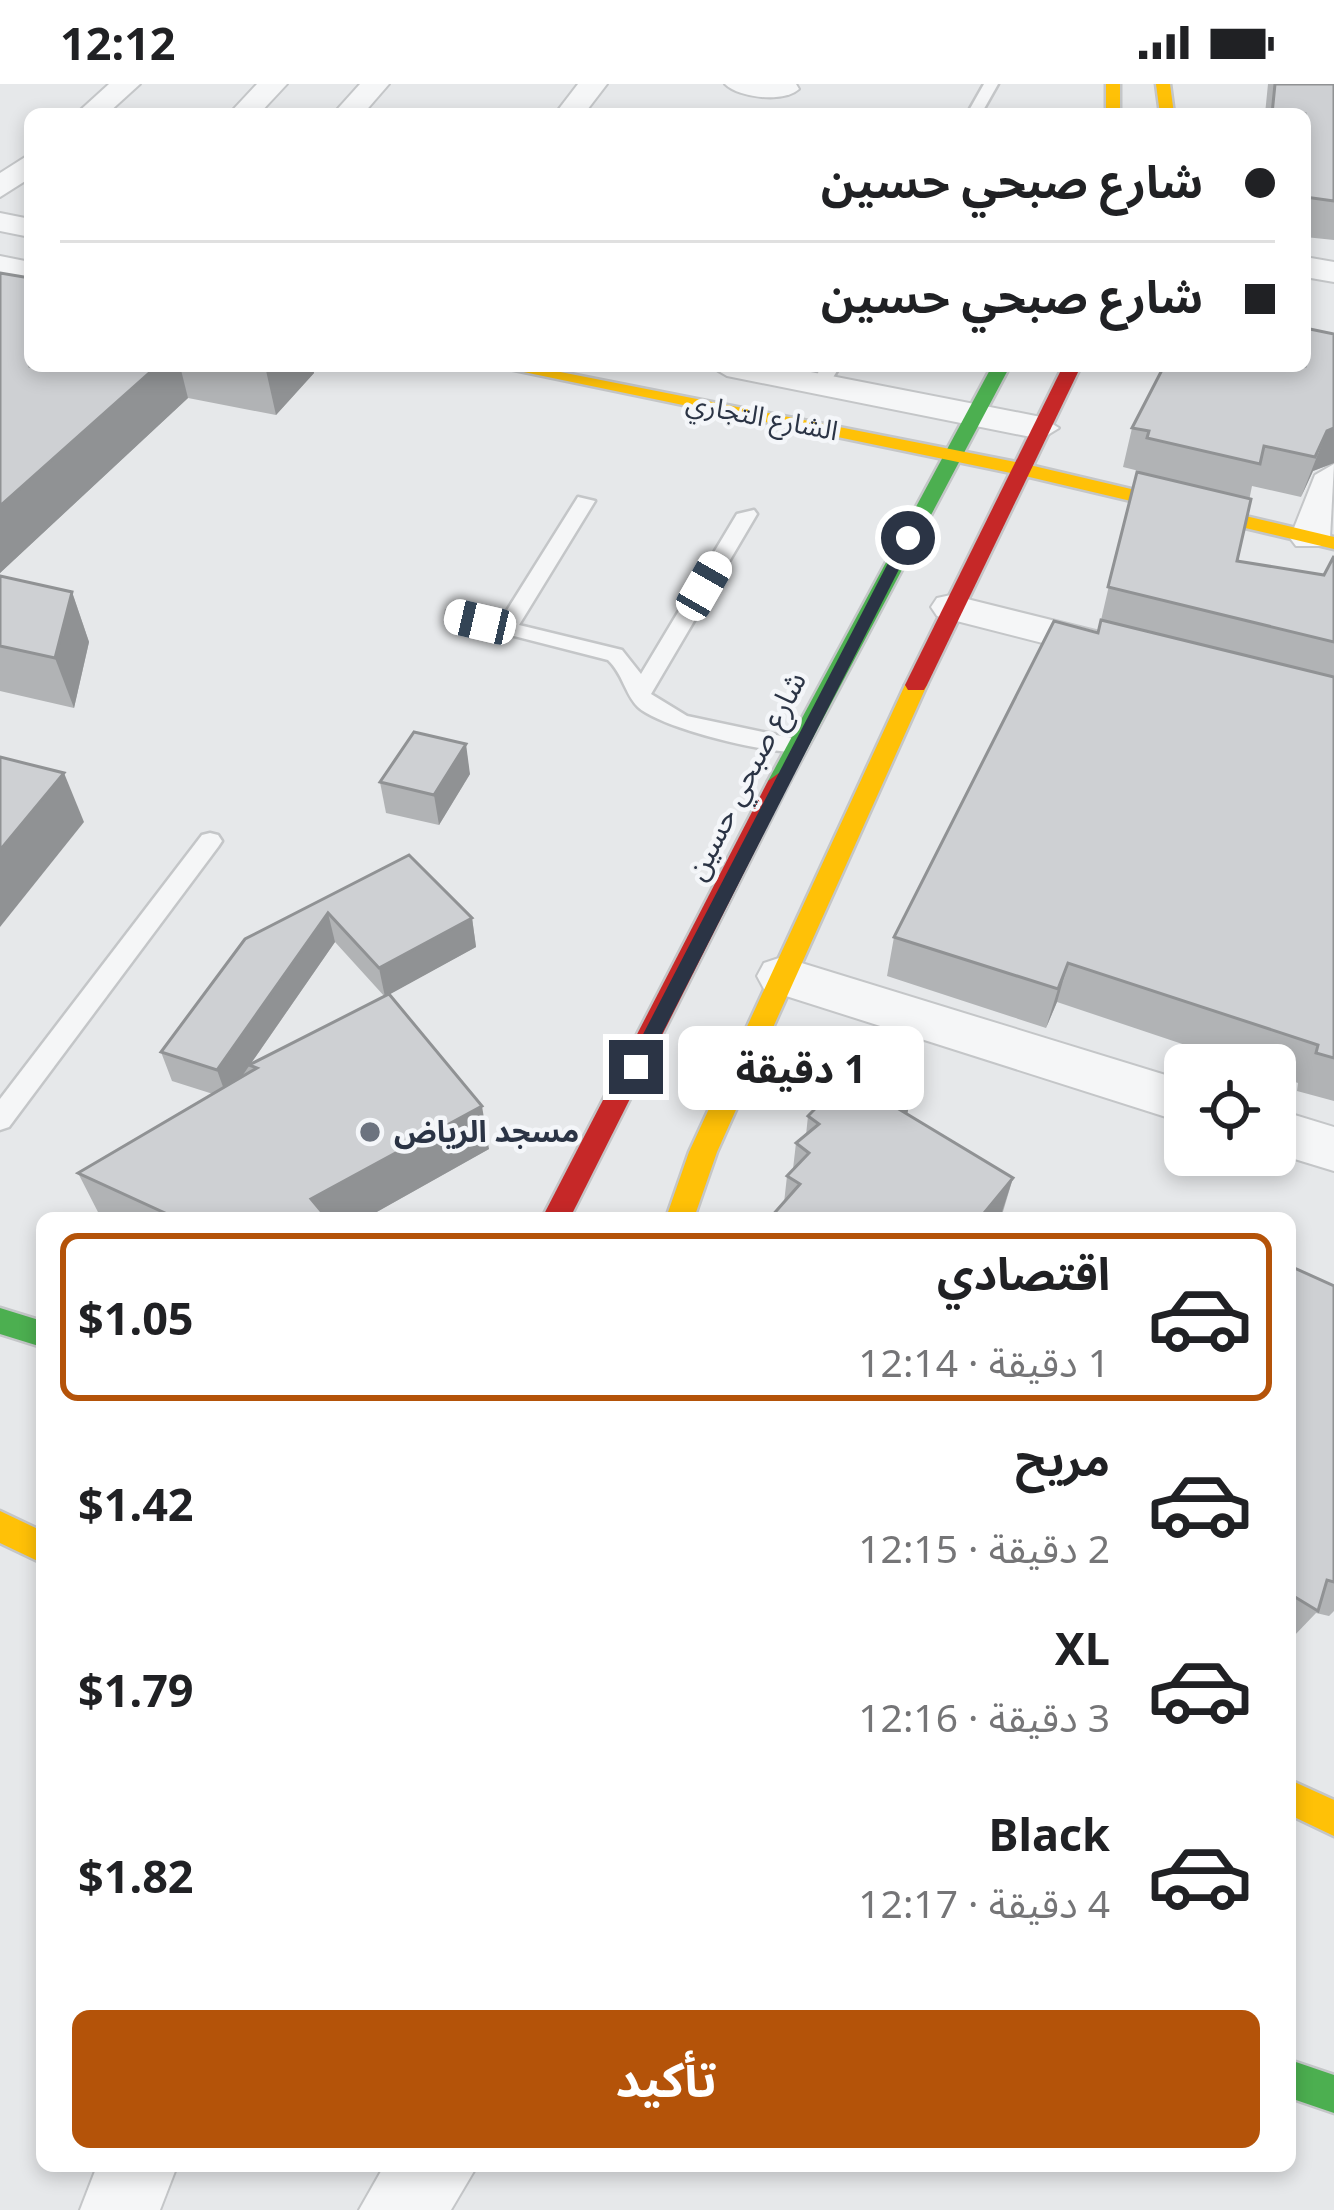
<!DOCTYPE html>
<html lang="ar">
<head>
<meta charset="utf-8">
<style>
	body { margin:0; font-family:"Noto Sans","Noto Sans Arabic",sans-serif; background:#f6f6f6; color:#202124; direction:rtl; height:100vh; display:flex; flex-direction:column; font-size:45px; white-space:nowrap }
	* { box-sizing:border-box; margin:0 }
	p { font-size:39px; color:#757577 }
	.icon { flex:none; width:66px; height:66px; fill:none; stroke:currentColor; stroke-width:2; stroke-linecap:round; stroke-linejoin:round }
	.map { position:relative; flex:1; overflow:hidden; direction:ltr }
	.panel { position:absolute; left:36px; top:1128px; width:1260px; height:960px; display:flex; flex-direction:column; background:#fff; border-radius:18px; box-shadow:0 6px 18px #0003; direction:rtl }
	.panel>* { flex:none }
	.top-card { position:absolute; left:24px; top:24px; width:1287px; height:264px; border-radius:18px; box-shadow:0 6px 18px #0003; direction:rtl; display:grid; align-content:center; height:264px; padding:0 36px; background:#fff }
	.fabs { position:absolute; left:1164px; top:960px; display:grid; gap:24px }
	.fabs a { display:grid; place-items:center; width:132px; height:132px; border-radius:18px; background:#fff; box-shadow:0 6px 18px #0003; font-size:60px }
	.end { position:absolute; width:54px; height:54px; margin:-27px; border:15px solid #2b3445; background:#fff; box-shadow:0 0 0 6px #fff }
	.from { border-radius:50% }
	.bubble { position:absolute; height:84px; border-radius:18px; background:#fff; box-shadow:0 6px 18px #0003; font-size:39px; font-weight:700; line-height:84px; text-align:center; direction:rtl }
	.car { position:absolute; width:36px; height:72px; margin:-36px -18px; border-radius:15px; box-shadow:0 0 9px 3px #0007; background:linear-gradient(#fff 24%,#345 0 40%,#fff 0 76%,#345 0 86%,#fff 0) }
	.top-card b { display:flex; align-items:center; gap:42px; height:114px; font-size:45px }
	.top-card b+b { border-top:3px solid #e0e0e0 }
	.top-card i { width:30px; height:30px; background:#202124 }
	ul { padding:21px 0 0; list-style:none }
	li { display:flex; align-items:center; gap:36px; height:168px; margin:0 24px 18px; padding:0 12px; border:6px solid transparent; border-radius:18px }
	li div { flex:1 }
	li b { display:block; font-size:45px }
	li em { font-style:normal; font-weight:700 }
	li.active { border-color:#b45309 }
	li>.icon { width:108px; height:108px; stroke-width:1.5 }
	.button { display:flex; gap:24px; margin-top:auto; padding:24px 36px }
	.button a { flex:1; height:138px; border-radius:18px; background:#b45309; color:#fff; font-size:48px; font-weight:700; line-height:138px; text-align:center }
	.status { display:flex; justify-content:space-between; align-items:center; height:84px; padding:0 60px; background:#fff; direction:ltr }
	.status svg { height:33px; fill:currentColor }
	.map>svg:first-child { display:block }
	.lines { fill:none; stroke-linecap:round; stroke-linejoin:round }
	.lane-casing { stroke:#c4c6c8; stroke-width:5 }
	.street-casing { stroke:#c4c6c8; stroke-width:4 }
	.fast-casing { stroke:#c4c6c8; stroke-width:5 }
	.slow-casing { stroke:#c4c6c8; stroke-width:5 }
	.jam-casing { stroke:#c4c6c8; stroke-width:5 }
	.lane { fill:#f5f6f7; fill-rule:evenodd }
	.street { fill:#f5f6f7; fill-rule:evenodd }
	.fast { fill:#4caf50; fill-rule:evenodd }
	.slow { fill:#ffc107; fill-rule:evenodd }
	.jam { fill:#c62828; fill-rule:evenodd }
	.wall { fill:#b1b3b5; fill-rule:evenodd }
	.shaded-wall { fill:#909294 }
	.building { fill:#ced0d3; stroke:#909294; stroke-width:3 }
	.route { fill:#2b3445 }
	.poi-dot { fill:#6c737f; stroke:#f4f6f9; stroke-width:4.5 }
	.labels { text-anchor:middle; stroke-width:9; stroke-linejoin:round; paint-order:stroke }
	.far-street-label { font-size:27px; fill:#2b3445; stroke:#f4f6f9 }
	.street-label { font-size:30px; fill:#2b3445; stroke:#f4f6f9 }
	.poi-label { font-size:30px; font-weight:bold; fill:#2b3445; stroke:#f4f6f9; text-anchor:start }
</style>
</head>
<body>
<div class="status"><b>12:12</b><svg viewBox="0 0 49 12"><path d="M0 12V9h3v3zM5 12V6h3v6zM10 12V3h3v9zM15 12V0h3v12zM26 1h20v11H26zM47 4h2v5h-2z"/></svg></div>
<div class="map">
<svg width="1334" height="2126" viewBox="0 0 1334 2126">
	<rect width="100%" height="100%" fill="#e6e8ea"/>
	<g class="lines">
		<g class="lane-casing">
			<g id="lane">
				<polygon points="984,0 998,0 981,30 967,30"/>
				<polygon points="822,282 840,282 826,305 820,306 811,301"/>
				<path d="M578 413 595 417 519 541 622 566 641 590 737 430 754 426 757 430 651 610 687 632 805 657V667C776 673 660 644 638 623 625 610 623 590 608 576L447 535V527L454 525 501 536Z"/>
				<polygon points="210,749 218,751 222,757 218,763 9,1043 0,1046 0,1015 202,751"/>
			</g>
		</g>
		<g class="street-casing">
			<g id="street">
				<polygon points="109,0 140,0 107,30 76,30"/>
				<polygon points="257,0 287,0 259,30 229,30"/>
				<polygon points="360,0 389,0 363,30 333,30"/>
				<polygon points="578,0 607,0 584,30 555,30"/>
				<path d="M725 0H796L799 5C784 19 739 14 725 0Z"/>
				<polygon points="30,70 30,94 0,113 0,89"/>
				<polygon points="0,129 30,135 30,153 0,147"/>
				<polygon points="0,172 30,178 30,198 0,192"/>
				<polygon points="1305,173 1334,178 1334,198 1305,193"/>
				<polygon points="710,282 780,282 1041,333 1059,344 1041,355 727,292"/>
				<polygon points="1334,380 1330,454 1324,462 1296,462 1290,454 1315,391"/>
				<polygon points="951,511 1132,556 1138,565 1132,574 1117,578 937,532 931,523 937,514"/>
				<polygon points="782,873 1185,997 1185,1039 764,905 757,892 764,879"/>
				<polygon points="1275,1025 1334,1043 1334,1087 1275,1069"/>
				<polygon points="97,2082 177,2082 160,2126 80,2126"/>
				<polygon points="384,2082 477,2082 451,2126 359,2126"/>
			</g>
		</g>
		<g class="fast-casing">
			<g id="fast">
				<polygon points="992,282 1010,282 790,697 787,702 771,702 768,697"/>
				<polygon points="0,1224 42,1237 42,1263 0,1250"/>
				<polygon points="1290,1976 1334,1991 1334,2029 1290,2014"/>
			</g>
		</g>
		<g class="slow-casing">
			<g id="slow">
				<rect x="1106" y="0" width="14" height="30"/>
				<polygon points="1156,0 1170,0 1174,30 1160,30"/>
				<polygon points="495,282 530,282 1021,379 1334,453 1334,465 1021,391"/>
				<polygon points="916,594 927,601 717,1068 694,1134 666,1134 689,1068 905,601"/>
				<polygon points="0,1427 42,1447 42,1479 0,1459"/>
				<polygon points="1290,1696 1334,1716 1334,1752 1290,1731"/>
			</g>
		</g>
		<g class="jam-casing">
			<g id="jam">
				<polygon points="1063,282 1081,282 927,601 924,606 908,606 905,601"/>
				<polygon points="779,689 790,697 570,1134 542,1134 768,697"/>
			</g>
		</g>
		<use href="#lane" class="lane"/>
		<use href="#street" class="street"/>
		<use href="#fast" class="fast"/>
		<use href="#slow" class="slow"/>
		<use href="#jam" class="jam"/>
	</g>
	<g class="wall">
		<polygon points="1268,0 1334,0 1334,156 1305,153 1305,30 1265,30"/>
		<polygon points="0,189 30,282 313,282 314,289 276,331 188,314 0,489"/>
		<polygon points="1164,282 1334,379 1313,387 1301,413 1252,402 1237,477 1324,491 1334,472 1334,1017 1297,1007 1298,999 1275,991 1275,981 1245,981 1057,918 1046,944 887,892 894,853 1098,549 1126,428 1139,387 1123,383 1132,344"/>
		<polygon points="0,492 72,508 89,558 74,624 0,607"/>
		<polygon points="470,690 439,741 386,729 380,698"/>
		<path d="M409 771 472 834 476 863 389 910 489 1065 366 1134H105L100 1132 78 1089 213 1010 172 997 161 968 245 855ZM335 858 385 913 250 981Z"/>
		<polygon points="914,997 907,1030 1013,1094 1002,1131 784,1119 787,1092 793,1085 796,1059 806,1051 808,1032"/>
		<polygon points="1290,1182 1334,1202 1334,1527 1329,1532 1316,1529 1292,1554 1290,1552"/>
	</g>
	<g class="shaded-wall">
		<polygon points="157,282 180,282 188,314 0,489 0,422"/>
		<polygon points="265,282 313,282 314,289 276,331"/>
		<polygon points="1334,344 1334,379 1313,387 1301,413 1327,347"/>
		<polygon points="72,508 89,558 74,624 55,574"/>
		<polygon points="466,660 470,690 439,741 434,711"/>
		<polygon points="64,689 84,738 0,843 0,766"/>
		<polygon points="328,829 335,858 227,1014 217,986"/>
		<polygon points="472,834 476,863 385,913 379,884"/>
		<polygon points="1068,879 1057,918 1046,944 1058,905"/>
		<polygon points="914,997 906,1036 892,1021"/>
		<polygon points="482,1022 489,1065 366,1134 317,1134 311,1115"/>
		<polygon points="1013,1094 1000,1134 980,1134"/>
	</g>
	<g class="building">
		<polygon points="1275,0 1334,0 1334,117 1305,113 1305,30 1272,30"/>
		<polygon points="0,189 30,194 30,282 157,282 0,422"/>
		<polygon points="1305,244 1334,250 1334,344 1327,347 1315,373 1264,362 1260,380 1147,354 1149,347 1132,344 1164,282 1305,282"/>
		<polygon points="1137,388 1251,415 1237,477 1324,491 1334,472 1334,558 1108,503"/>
		<polygon points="0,492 72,508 55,574 0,562"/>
		<polygon points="1101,536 1334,593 1334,974 1316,969 1318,961 1068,879 1058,905 894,853 1054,537 1098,549"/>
		<polygon points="414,648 466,660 434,711 380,698"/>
		<polygon points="0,673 64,689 0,766"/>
		<polygon points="409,771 472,834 379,884 328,829 217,986 161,968 245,855"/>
		<polygon points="389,910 482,1022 311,1115 327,1134 176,1134 78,1089 257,984 249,981"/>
		<polygon points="870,979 914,997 892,1021 1013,1094 980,1134 770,1134 800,1100 787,1092 809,1069 796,1059 819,1040 808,1032 854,985"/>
		<polygon points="1290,1182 1334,1202 1334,1498 1327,1496 1318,1527 1290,1510"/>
	</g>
	<polygon class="route" points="908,450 915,454 645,983 629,989 626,983 901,454"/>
	<circle class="poi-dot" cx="370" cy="1048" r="12"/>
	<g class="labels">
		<g class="far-street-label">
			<text transform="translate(762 333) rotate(11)" y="9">الشارع التجاري</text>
		</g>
		<g class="street-label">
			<text transform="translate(746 692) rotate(-63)" y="10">شارع صبحي حسين</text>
		</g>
		<g class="poi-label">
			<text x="394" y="1058">مسجد الرياض</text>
		</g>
	</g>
</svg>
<div class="fabs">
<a><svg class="icon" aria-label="locate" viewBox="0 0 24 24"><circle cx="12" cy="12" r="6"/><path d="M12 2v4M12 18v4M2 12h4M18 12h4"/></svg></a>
</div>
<i class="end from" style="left:908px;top:454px"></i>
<i class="end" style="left:636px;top:983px"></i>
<div class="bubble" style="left:678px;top:942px;width:246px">1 دقيقة</div>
<i class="car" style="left:704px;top:502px;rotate:30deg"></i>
<i class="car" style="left:480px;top:538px;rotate:283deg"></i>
<div class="top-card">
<b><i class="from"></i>شارع صبحي حسين</b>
<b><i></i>شارع صبحي حسين</b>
</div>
<section class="panel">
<ul>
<li class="active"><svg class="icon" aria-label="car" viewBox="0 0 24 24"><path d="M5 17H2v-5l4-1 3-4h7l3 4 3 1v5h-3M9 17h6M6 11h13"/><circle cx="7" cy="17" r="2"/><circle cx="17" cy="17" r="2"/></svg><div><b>اقتصادي</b><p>1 دقيقة · 12:14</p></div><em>$1.05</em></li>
<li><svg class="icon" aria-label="car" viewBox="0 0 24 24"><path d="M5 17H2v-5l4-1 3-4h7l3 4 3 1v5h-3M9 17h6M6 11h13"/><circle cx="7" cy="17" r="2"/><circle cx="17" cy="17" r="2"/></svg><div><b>مريح</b><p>2 دقيقة · 12:15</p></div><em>$1.42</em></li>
<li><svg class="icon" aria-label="car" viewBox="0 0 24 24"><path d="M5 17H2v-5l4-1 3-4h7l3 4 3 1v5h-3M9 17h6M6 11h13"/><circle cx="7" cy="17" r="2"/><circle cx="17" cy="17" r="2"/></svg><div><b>XL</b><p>3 دقيقة · 12:16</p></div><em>$1.79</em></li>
<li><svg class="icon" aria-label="car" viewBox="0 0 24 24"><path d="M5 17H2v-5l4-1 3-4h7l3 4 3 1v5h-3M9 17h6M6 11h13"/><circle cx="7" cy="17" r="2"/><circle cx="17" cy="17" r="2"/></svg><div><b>Black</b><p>4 دقيقة · 12:17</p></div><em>$1.82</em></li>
</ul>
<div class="button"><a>تأكيد</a></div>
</section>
</div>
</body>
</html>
